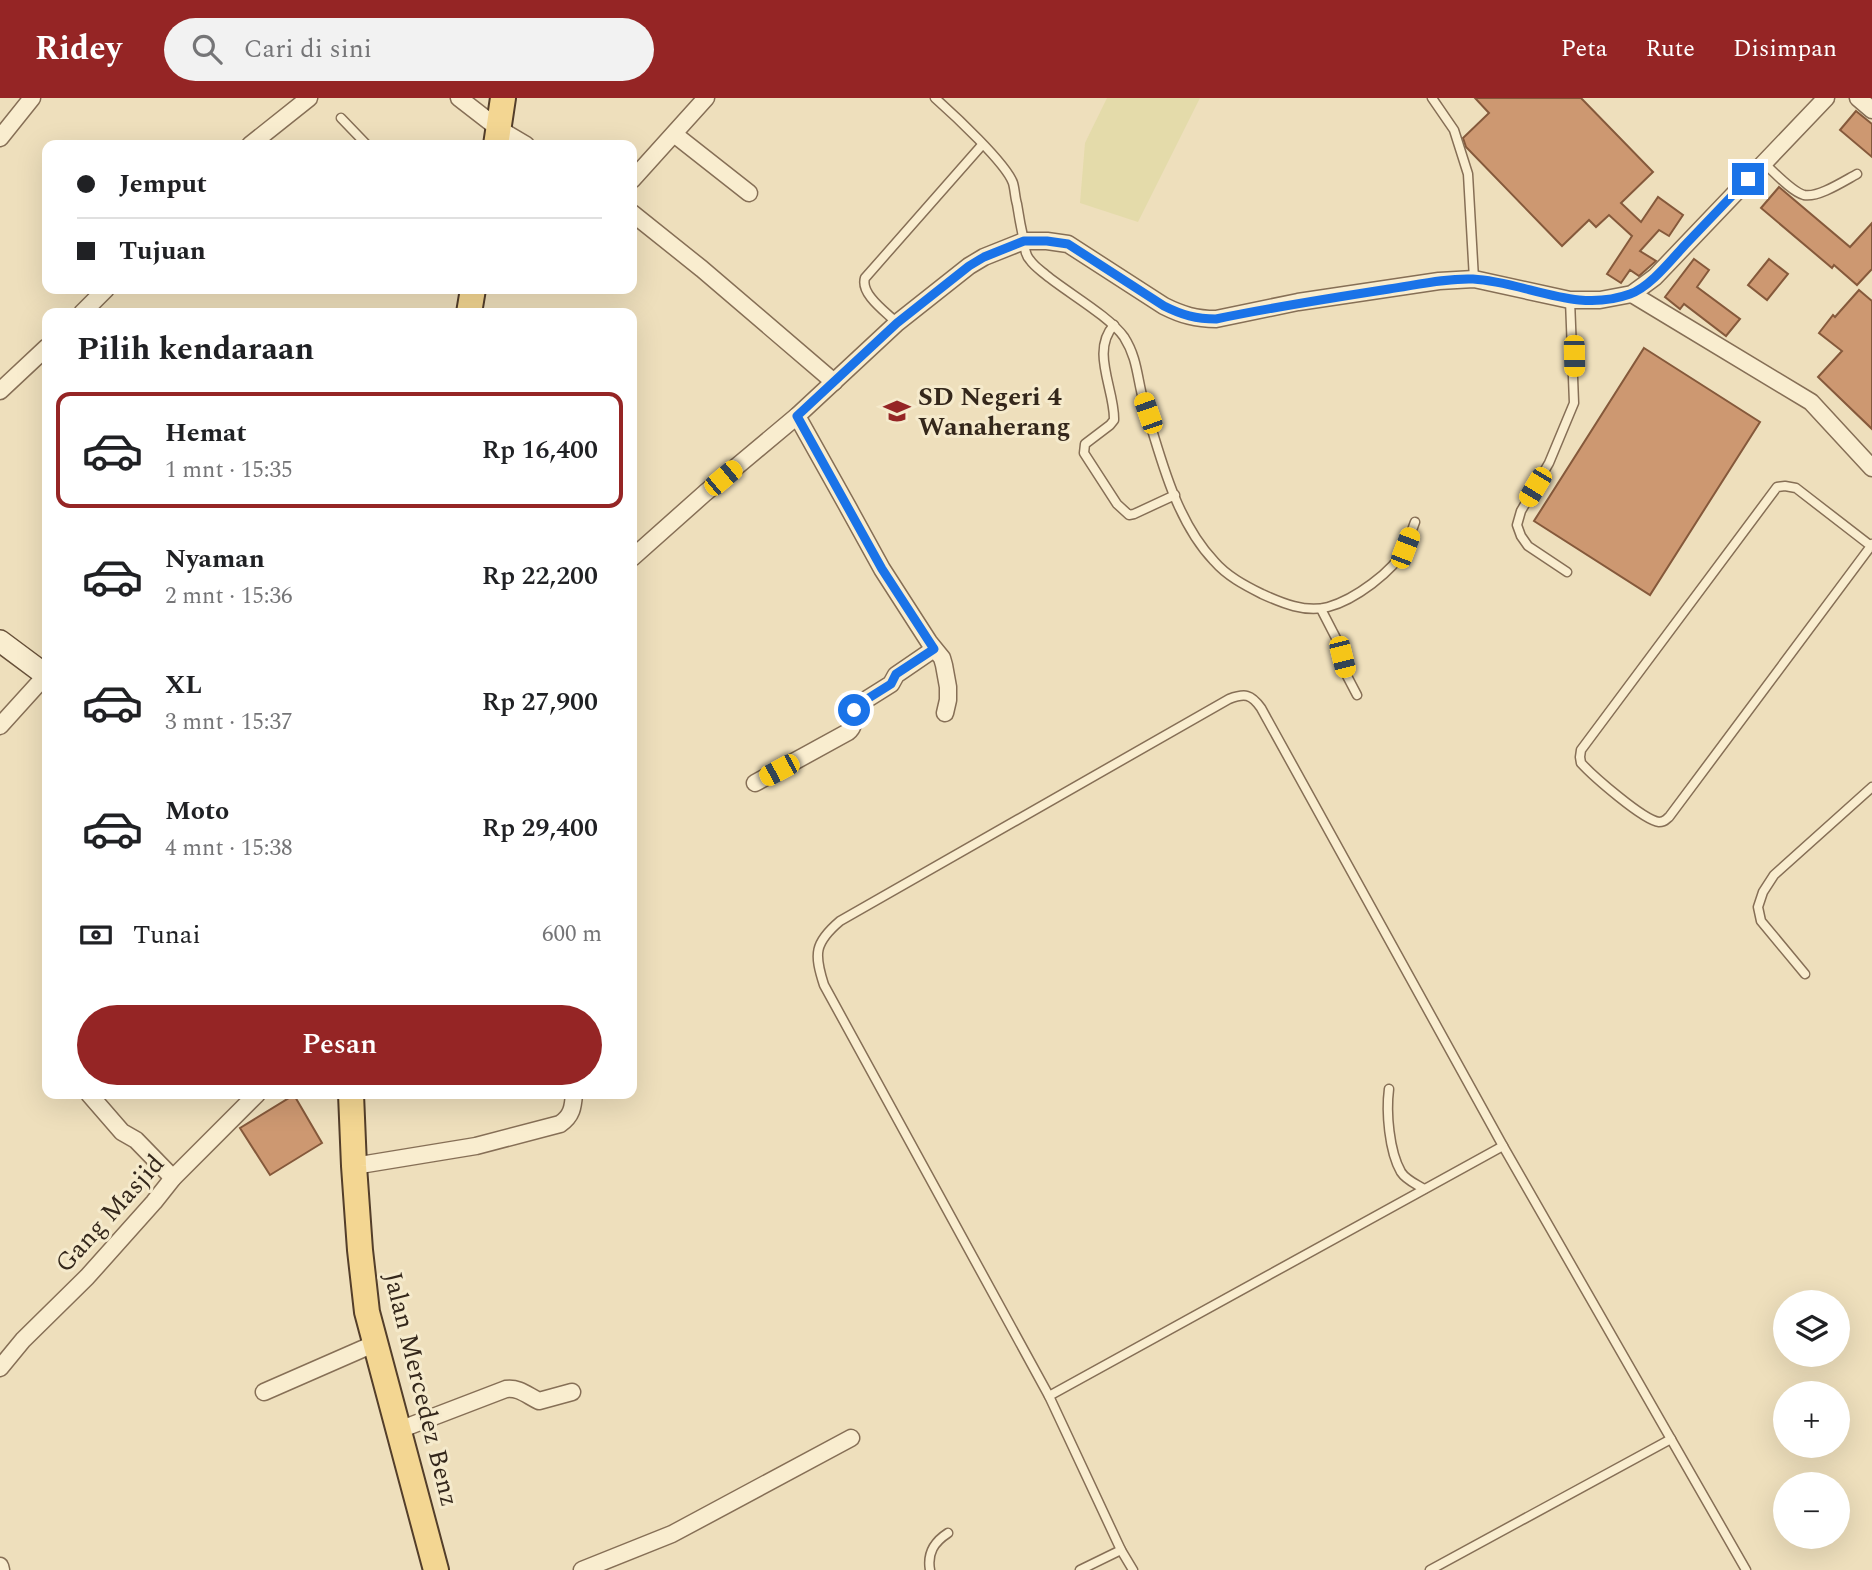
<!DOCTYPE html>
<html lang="id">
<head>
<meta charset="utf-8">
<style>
	body { margin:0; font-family:Spectral,serif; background:#f2f2f2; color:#202124; height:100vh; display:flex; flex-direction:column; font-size:26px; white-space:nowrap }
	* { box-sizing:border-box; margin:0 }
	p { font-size:23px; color:#757577 }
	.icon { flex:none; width:38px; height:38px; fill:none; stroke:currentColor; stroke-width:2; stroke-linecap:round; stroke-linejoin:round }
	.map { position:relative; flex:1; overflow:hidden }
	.panel { position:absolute; left:42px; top:210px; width:595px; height:791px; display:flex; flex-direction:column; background:#fff; border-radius:14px; box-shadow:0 7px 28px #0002 }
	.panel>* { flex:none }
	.top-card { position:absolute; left:42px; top:42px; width:595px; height:154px; border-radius:14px; box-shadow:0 7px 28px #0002; display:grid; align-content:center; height:154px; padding:0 35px; background:#fff }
	.fabs { position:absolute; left:1773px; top:1192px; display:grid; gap:14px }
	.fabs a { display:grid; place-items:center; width:77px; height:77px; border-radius:50%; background:#fff; box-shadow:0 7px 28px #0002; font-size:35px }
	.end { position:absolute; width:32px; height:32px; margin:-16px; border:9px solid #1a73e8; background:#fff; box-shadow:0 0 0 4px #fff }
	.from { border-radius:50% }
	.car { position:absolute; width:21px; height:42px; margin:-21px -10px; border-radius:9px; box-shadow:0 0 5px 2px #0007; background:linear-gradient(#f5c518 24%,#345 0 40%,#f5c518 0 76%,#345 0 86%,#f5c518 0) }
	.top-card b { display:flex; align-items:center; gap:24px; height:66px; font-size:26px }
	.top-card b+b { border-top:2px solid #e0e0e0 }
	.top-card i { width:18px; height:18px; background:#202124 }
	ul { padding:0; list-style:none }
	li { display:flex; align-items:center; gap:21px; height:116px; margin:0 14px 10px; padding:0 21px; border:4px solid transparent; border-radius:14px }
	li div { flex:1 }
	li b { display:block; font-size:26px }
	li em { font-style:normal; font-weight:600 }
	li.current { border-color:#952525 }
	li>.icon { width:63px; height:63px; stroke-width:1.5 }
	h2 { padding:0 35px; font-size:32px; line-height:84px }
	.pay { display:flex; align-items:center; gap:18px; height:77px; padding:0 35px; font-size:26px }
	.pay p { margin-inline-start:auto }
	.action { display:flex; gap:14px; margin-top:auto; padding:14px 35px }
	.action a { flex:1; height:80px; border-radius:42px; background:#952525; color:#fff; font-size:28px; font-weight:600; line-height:80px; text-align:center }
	header { display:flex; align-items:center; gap:42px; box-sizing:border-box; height:98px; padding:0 35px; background:#952525; color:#fff }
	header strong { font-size:33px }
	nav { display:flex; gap:38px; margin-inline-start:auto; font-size:24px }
	.search { width:490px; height:63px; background:#f2f2f2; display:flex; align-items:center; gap:18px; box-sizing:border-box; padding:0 24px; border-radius:38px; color:#757577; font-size:26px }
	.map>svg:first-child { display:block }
	.farmland { fill:#e4dbaa }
	.building { fill:#cd9871; stroke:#85593b; stroke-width:2 }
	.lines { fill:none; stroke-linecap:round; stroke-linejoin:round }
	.lane-casing { stroke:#866f56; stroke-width:11 }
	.street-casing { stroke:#866f56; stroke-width:19 }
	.secondary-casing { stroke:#675039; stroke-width:24 }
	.primary-casing { stroke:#533e2a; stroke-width:28 }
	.lane { stroke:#f9edcf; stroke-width:8 }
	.street { stroke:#f9edcf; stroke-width:16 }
	.secondary { stroke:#f9edcf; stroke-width:21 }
	.primary { stroke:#f3d692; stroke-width:24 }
	.route { stroke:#1a73e8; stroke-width:9 }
	.labels { text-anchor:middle; stroke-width:6; stroke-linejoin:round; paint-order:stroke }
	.poi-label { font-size:26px; font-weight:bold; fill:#34271b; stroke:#f5eacc; text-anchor:start }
	.street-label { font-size:26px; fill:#34271b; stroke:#f5eacc }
</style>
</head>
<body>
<header>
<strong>Ridey</strong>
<div class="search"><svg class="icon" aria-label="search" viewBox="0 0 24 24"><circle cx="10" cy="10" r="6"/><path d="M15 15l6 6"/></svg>Cari di sini</div>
<nav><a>Peta</a><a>Rute</a><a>Disimpan</a></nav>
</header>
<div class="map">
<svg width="1872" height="1472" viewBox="0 0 1872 1472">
	<rect width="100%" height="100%" fill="#eedfbc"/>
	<polygon class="farmland" points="1107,0 1200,0 1138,124 1080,105 1085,45"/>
	<g class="building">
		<polygon points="1475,0 1581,0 1653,74 1621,105 1641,124 1658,99 1683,117 1669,138 1659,132 1640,153 1656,163 1639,178 1630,172 1621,185 1607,176 1632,138 1609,117 1596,129 1589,122 1562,148 1466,49 1463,40 1489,15"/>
		<polygon points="1856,13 1872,26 1872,59 1840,32"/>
		<polygon points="1779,89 1850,149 1872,125 1872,171 1857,187 1834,167 1832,170 1761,110"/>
		<polygon points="1694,161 1709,172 1697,189 1740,221 1726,238 1684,206 1680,211 1665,199"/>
		<polygon points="1769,161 1788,176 1767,202 1748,187"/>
		<polygon points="1859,192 1872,203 1872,331 1818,279 1842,253 1819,235 1833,217 1835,219"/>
		<polygon points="1644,250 1760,324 1650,497 1534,423"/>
		<polygon points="294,997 322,1045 270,1077 240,1030"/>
	</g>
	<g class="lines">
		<g class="lane-casing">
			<g id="lane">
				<path d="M935 0C953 16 1006 65 1013 85 1015 92 1015 100 1017 106 1019 119 1021 130 1024 143 1025 150 1025 157 1030 162 1034 168 1040 172 1046 177 1068 195 1109 218 1124 239 1138 261 1137 281 1144 305 1160 357 1175 422 1214 463 1227 478 1244 487 1262 496 1282 505 1305 515 1328 509 1354 502 1393 474 1406 449 1409 441 1412 432 1415 424"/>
				<polyline points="1432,0 1454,32 1468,76 1474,181"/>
				<polyline points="341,20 367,47"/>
				<path d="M1764 65C1773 73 1792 94 1804 97 1818 100 1844 83 1857 76"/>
				<path d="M897 225C886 214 860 196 865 180L982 47"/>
				<path d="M1114 227C1090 253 1115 292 1114 322L1110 327 1085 346 1084 355 1117 406 1129 417 1134 416 1175 397"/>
				<path d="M1871 448 1796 390 1785 388 1777 389 1581 652 1580 659 1581 665C1593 678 1643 722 1659 724 1665 724 1665 722 1669 719L1871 448 1872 446"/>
				<polyline points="1567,474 1528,448 1521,438 1517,427 1521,413 1549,365 1574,305 1570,202"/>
				<polyline points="1321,511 1337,542 1346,576 1357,597"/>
				<polyline points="1805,876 1761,823 1758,809 1763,794 1774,777 1872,689"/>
				<path d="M1389 991C1386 1014 1389 1053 1401 1074 1406 1082 1416 1086 1424 1091"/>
				<polyline points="1049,1298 1503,1048"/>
				<path d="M930 1472C927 1455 934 1444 948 1435"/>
				<polyline points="1080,1472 1121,1452"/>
				<path d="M1133 1472 1121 1452 1049 1298 824 887C814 856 814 845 840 823L1229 601C1245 595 1251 596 1261 610L1503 1048 1746 1472"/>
				<polyline points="1430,1472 1671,1341"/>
			</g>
		</g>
		<g class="street-casing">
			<g id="street">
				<polyline points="459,0 499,31 526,47"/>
				<polyline points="1858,0 1872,12"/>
				<polyline points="674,36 749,95"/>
				<polyline points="0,40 32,0"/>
				<polyline points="250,47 309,0"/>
				<polyline points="632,82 706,0"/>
				<polyline points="632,115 702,171 834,284"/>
				<polyline points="1632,196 1811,304 1872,370"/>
				<polyline points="82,215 106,191"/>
				<polyline points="0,293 47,249"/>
				<polyline points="797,318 849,411 882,471 929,544 942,560 944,567 948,589 948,602 945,615"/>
				<path d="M632 460 705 395 797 318 897 225 969 168 984 159 1024 143H1047L1068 146 1164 208C1182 217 1196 221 1216 221L1298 204 1439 183 1474 181 1570 202H1600L1632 196 1655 179 1826 0"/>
				<polyline points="0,628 47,576"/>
				<path d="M755 685 848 634C857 627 851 617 856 608L891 586 896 577 934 551"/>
				<polyline points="89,996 122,1034 136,1042 173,1080"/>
				<path d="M354 1068 476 1048 560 1026C572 1018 573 1009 574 996"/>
				<polyline points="0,1270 23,1242 87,1179 154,1104 173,1080 257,996"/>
				<polyline points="264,1294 376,1245"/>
				<path d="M399 1332 506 1291C519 1289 528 1298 539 1303L572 1294"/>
				<polyline points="0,1468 1,1472"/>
				<polyline points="582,1472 672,1436 851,1340"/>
			</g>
		</g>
		<g class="secondary-casing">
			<polyline id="secondary" points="0,543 47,578"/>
		</g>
		<g class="primary-casing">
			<g id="primary">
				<polyline points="496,47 503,0"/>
				<polyline points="469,215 473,191"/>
				<polyline points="351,996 354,1068 360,1152 367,1214 436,1472"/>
			</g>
		</g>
		<use href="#lane" class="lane"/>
		<use href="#street" class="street"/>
		<use href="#secondary" class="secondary"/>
		<use href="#primary" class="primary"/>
	</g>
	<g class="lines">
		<path class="route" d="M854 612 856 608 891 586 896 576 934 551 882 471 797 318 897 225 969 168 984 159 1024 143H1047L1068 146 1164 208C1182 217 1196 221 1216 221 1273 209 1331 200 1389 191 1416 187 1445 180 1473 181 1527 184 1575 216 1630 196 1650 189 1671 162 1685 147 1706 125 1727 103 1748 81"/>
	</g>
	<defs>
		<g id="school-bare" transform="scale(2.1)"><path d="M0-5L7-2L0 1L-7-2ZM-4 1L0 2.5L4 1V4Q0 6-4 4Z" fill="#952525" stroke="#f5eacc" stroke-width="2.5" paint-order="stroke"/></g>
	</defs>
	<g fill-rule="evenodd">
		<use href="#school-bare" x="897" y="313"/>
	</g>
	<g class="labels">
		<g class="poi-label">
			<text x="918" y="307">SD Negeri 4<tspan x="918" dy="30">Wanaherang</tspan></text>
		</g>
		<g class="street-label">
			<text transform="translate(109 1115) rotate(-48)" y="9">Gang Masjid</text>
			<text transform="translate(422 1291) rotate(76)" y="9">Jalan Mercedez Benz</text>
		</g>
	</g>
</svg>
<div class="fabs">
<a><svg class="icon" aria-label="layers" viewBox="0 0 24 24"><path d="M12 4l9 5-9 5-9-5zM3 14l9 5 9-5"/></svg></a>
<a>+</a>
<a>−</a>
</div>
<i class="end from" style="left:854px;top:612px"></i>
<i class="end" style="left:1748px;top:81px"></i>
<i class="car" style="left:1574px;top:258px;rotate:179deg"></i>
<i class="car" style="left:1148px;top:315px;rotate:341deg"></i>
<i class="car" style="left:723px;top:380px;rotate:50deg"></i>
<i class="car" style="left:1535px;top:389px;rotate:211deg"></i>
<i class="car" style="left:1405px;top:450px;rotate:21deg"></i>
<i class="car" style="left:1342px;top:559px;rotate:166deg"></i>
<i class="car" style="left:779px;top:672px;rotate:242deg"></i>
<div class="top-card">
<b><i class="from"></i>Jemput</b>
<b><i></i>Tujuan</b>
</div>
<section class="panel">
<h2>Pilih kendaraan</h2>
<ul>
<li class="current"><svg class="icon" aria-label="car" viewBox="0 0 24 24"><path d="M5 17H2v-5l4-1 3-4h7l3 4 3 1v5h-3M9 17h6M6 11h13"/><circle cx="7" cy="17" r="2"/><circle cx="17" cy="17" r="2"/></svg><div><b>Hemat</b><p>1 mnt · 15:35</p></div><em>Rp 16,400</em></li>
<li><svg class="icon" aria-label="car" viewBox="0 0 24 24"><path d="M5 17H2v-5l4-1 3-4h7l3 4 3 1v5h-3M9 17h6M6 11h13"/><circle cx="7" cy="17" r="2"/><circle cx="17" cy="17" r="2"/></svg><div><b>Nyaman</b><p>2 mnt · 15:36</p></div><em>Rp 22,200</em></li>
<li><svg class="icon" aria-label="car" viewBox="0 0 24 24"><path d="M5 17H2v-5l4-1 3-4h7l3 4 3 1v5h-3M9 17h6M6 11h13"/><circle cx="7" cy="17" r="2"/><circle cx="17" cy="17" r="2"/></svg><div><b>XL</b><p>3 mnt · 15:37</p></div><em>Rp 27,900</em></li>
<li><svg class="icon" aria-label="car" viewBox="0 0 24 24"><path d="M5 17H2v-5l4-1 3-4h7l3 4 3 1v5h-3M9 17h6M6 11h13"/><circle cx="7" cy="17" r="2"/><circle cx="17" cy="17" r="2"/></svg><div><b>Moto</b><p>4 mnt · 15:38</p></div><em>Rp 29,400</em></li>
</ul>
<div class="pay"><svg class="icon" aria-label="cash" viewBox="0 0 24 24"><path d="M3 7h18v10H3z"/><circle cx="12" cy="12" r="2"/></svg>Tunai<p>600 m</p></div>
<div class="action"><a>Pesan</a></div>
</section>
</div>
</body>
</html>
